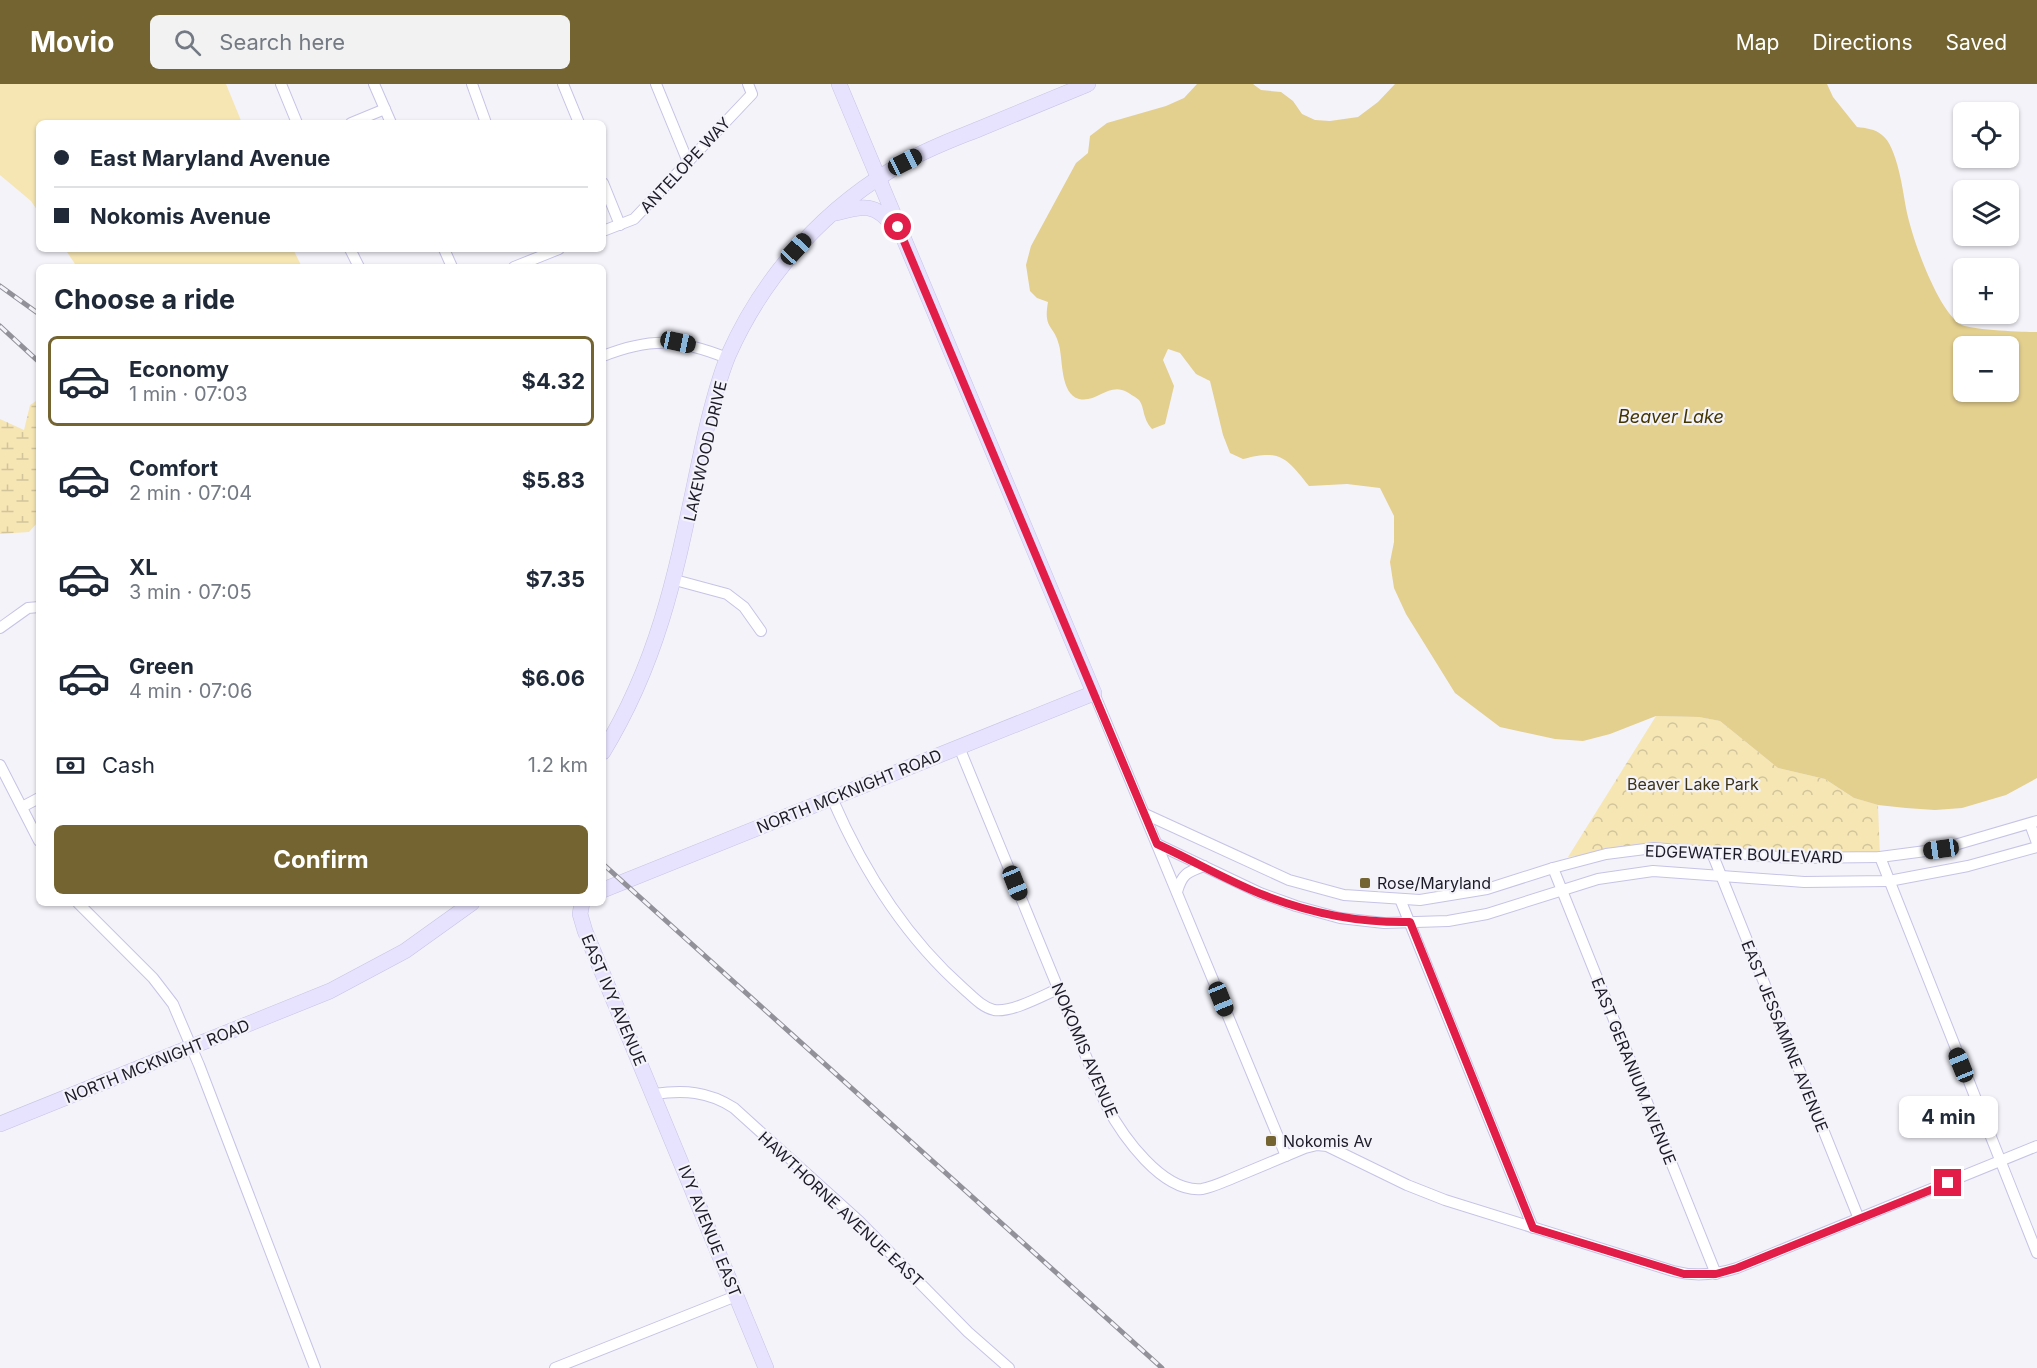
<!DOCTYPE html>
<html lang="en">
<head>
<meta charset="utf-8">
<style>
	body { margin:0; font-family:Inter,sans-serif; background:#f2f2f3; color:#1f2937; height:100vh; display:flex; flex-direction:column; font-size:22px; white-space:nowrap }
	* { box-sizing:border-box; margin:0 }
	p { font-size:20px; color:#747a83 }
	.icon { flex:none; width:33px; height:33px; fill:none; stroke:currentColor; stroke-width:2; stroke-linecap:round; stroke-linejoin:round }
	.map { position:relative; flex:1; overflow:hidden }
	.side { position:absolute; left:36px; top:180px; width:570px; height:642px; display:flex; flex-direction:column; background:#fff; border-radius:9px; box-shadow:0 2px 4px #0004 }
	.side>* { flex:none }
	.banner { position:absolute; left:36px; top:36px; width:570px; height:132px; border-radius:9px; box-shadow:0 2px 4px #0004; display:grid; align-content:center; height:132px; padding:0 18px; background:#fff }
	.tools { position:absolute; left:1953px; top:18px; display:grid; gap:12px }
	.tools a { display:grid; place-items:center; width:66px; height:66px; border-radius:9px; background:#fff; box-shadow:0 2px 4px #0004; font-size:30px }
	.end { position:absolute; width:27px; height:27px; margin:-14px; border:8px solid #e11d48; background:#fff; box-shadow:0 0 0 3px #fff }
	.from { border-radius:50% }
	.bubble { position:absolute; height:42px; border-radius:9px; background:#fff; box-shadow:0 2px 4px #0004; font-size:20px; font-weight:700; line-height:42px; text-align:center }
	.car { position:absolute; width:18px; height:36px; margin:-18px -9px; border-radius:8px; box-shadow:0 0 4px 2px #0007; background:linear-gradient(#222 24%,#8ab4d8 0 40%,#222 0 76%,#8ab4d8 0 86%,#222 0) }
	.banner b { display:flex; align-items:center; gap:21px; height:57px; font-size:22px }
	.banner b+b { border-top:2px solid #e0e1e3 }
	.banner i { width:15px; height:15px; background:#1f2937 }
	ul { padding:0; list-style:none }
	li { display:flex; align-items:center; gap:18px; height:90px; margin:0 12px 9px; padding:0 6px; border:3px solid transparent; border-radius:9px }
	li div { flex:1 }
	li b { display:block; font-size:22px }
	li em { font-style:normal; font-weight:700 }
	li.on { border-color:#746432 }
	li>.icon { width:54px; height:54px; stroke-width:1.5 }
	h2 { padding:0 18px; font-size:27px; line-height:72px }
	.pay { display:flex; align-items:center; gap:15px; height:66px; padding:0 18px; font-size:22px }
	.pay p { margin-inline-start:auto }
	.primary-button { display:flex; gap:12px; margin-top:auto; padding:12px 18px }
	.primary-button a { flex:1; height:69px; border-radius:9px; background:#746432; color:#fff; font-size:24px; font-weight:700; line-height:69px; text-align:center }
	header { display:flex; align-items:center; gap:36px; box-sizing:border-box; height:84px; padding:0 30px; background:#746432; color:#fff }
	header strong { font-size:28px }
	nav { display:flex; gap:33px; margin-inline-start:auto; font-size:21px }
	.search { width:420px; height:54px; background:#f2f2f3; display:flex; align-items:center; gap:15px; box-sizing:border-box; padding:0 21px; border-radius:9px; color:#747a83; font-size:22px }
	.map>svg:first-child { display:block }
	.green { fill:#f6e6b4 }
	.wetland { fill:url(#wetland-marsh) }
	.park { fill:url(#park-crowns) }
	.water { fill:#e3cf8e; fill-rule:evenodd }
	.lines { fill:none; stroke-linecap:round; stroke-linejoin:round }
	.street-casing { stroke:#c6c3e5; stroke-width:12 }
	.secondary-casing { stroke:#c6c3e5; stroke-width:16 }
	.street { stroke:#fff; stroke-width:10 }
	.secondary { stroke:#e7e3fe; stroke-width:15 }
	.rail-casing { stroke:#92919a; stroke-width:5 }
	.rail { stroke:#f4f3fa; stroke-width:3; stroke-dasharray:9; stroke-linecap:butt }
	.route { stroke:#e11d48; stroke-width:8 }
	.poi-dot { fill:#746432; stroke:#f4f3fa; stroke-width:2 }
	.labels { text-anchor:middle; stroke-width:4.5; stroke-linejoin:round; paint-order:stroke }
	.street-label { font-size:16px; fill:#1c1b27; stroke:#f4f3fa }
	.park-label { font-size:16px; fill:#3c3316; stroke:#f4f3fa }
	.poi-label { font-size:16px; fill:#1c1b27; stroke:#f4f3fa; text-anchor:start }
	.water-label { font-size:18px; font-style:italic; fill:#443600; stroke:#f4f3fa }
</style>
</head>
<body>
<header>
<strong>Movio</strong>
<div class="search"><svg class="icon" aria-label="search" viewBox="0 0 24 24"><circle cx="10" cy="10" r="6"/><path d="M15 15l6 6"/></svg>Search here</div>
<nav><a>Map</a><a>Directions</a><a>Saved</a></nav>
</header>
<div class="map">
<svg width="2037" height="1284" viewBox="0 0 2037 1284">
	<defs>
		<pattern id="wetland-marsh" width="20" height="14" patternUnits="userSpaceOnUse" patternTransform="scale(1.5)"><rect width="20" height="14" fill="#f6e6b4"/><path d="M1 5h8M5 5V1M11 12h8M15 12V8" fill="none" stroke="#d2c59b"/></pattern>
		<pattern id="park-crowns" width="20" height="18" patternUnits="userSpaceOnUse" patternTransform="scale(1.5)"><rect width="20" height="18" fill="#f6e6b4"/><path d="M2 6a3 3 0 1 1 6 0M12 15a3 3 0 1 1 6 0" fill="none" stroke="#d2c59b"/></pattern>
	</defs>
	<rect width="100%" height="100%" fill="#f4f3fa"/>
	<g class="green">
		<polygon points="0,0 226,0 242,39 39,39 39,129 31,117 0,91"/>
		<polygon points="65,165 293,165 302,183 77,183"/>
	</g>
	<polygon class="wetland" points="39,315 39,437 29,448 0,450 0,335 24,346 30,321"/>
	<polygon class="park" points="1656,632 1699,633 1720,637 1778,684 1825,695 1854,714 1878,721 1880,773 1653,764 1568,773"/>
	<path class="water" d="M1197 0H1253L1261 6 1281 8 1293 17 1302 30 1315 36 1330 37 1358 33 1378 18 1395 0H1827L1833 13 1857 43C1866 44 1875 45 1882 51 1897 62 1903 107 1906 124 1911 152 1937 225 1960 240 1968 246 2024 248 2037 248V694L2006 711 1962 724 1935 726 1906 724 1878 721 1854 714 1825 695 1778 684 1720 637 1699 633 1656 632 1610 650 1583 657 1555 655 1500 643 1455 609 1406 530 1394 504 1390 478 1394 458V432L1380 404 1347 400 1309 402C1286 373 1280 365 1243 375L1230 369 1223 351 1210 297 1196 290 1180 269 1168 265 1163 276 1174 302 1165 340 1152 345C1142 334 1145 324 1139 316 1137 314 1130 310 1127 308 1109 298 1097 319 1079 315 1060 310 1063 275 1059 261 1054 240 1043 246 1048 218L1037 214 1030 207 1026 181 1031 162 1076 79 1088 69 1090 52 1107 39 1166 22 1184 14ZM1964 262H2008V308H1964Z"/>
	<g class="lines">
		<g class="street-casing">
			<g id="street">
				<polyline points="281,0 297,39"/>
				<polyline points="374,0 391,39"/>
				<polyline points="472,0 486,39"/>
				<polyline points="563,0 579,39"/>
				<polyline points="656,0 688,78"/>
				<polyline points="351,39 385,25"/>
				<polyline points="603,99 620,141"/>
				<polyline points="603,147 634,135 752,10 748,0"/>
				<polyline points="350,165 359,183"/>
				<polyline points="444,165 452,183"/>
				<polyline points="514,183 559,165"/>
				<path d="M603 272C651 253 680 255 727 274"/>
				<polyline points="675,496 727,510 744,523 761,547"/>
				<polyline points="0,544 28,524 39,523"/>
				<polyline points="1094,609 1286,1072"/>
				<path d="M959 663 1106 1021C1122 1051 1162 1109 1202 1105 1213 1103 1223 1098 1233 1094 1257 1084 1281 1074 1305 1064L1317 1061 1327 1062 1407 1101 1445 1116 1673 1187C1695 1193 1715 1191 1737 1184L2037 1062"/>
				<polyline points="0,681 39,757"/>
				<path d="M832 714C863 786 905 853 964 905 973 913 982 923 994 926 1011 929 1042 912 1058 905"/>
				<polyline points="22,723 39,714"/>
				<polyline points="1145,730 1289,796 1344,811 1420,816 1487,805 1553,784 1606,770 1653,764 1793,774 1880,773 1941,765 2037,737"/>
				<polyline points="2030,740 2037,759"/>
				<polyline points="1157,760 1260,809 1296,822 1340,834 1384,839 1448,837 1487,830 1598,795 1653,787 1804,798 1889,797 1968,782 2037,763"/>
				<polyline points="1712,769 1859,1135"/>
				<polyline points="1880,773 2037,1169"/>
				<polyline points="1553,784 1716,1190"/>
				<path d="M1177 808C1182 790 1187 788 1204 782"/>
				<polyline points="1400,815 1533,1144"/>
				<polyline points="78,819 153,894 173,920 199,981 315,1284"/>
				<path d="M654 1010C684 1006 708 1007 734 1024L859 1137 968 1248 1009 1284"/>
				<polyline points="555,1284 736,1212"/>
			</g>
		</g>
		<g class="secondary-casing">
			<g id="secondary">
				<path d="M836 129C863 122 875 118 894 143"/>
				<path d="M603 668C666 565 680 465 705 351 711 325 718 297 728 272 764 190 827 121 905 78 929 64 954 55 979 45 1016 30 1052 15 1088 0"/>
				<polyline points="603,806 1094,609 839,0"/>
				<polyline points="582,819 580,830 585,847 766,1284"/>
				<polyline points="0,1040 330,907 405,867 472,819"/>
			</g>
		</g>
		<use href="#street" class="street"/>
		<use href="#secondary" class="secondary"/>
		<g class="rail-casing">
			<g id="rail">
				<polyline points="0,202 39,230"/>
				<polyline points="0,242 39,278"/>
				<polyline points="603,780 1162,1284"/>
			</g>
		</g>
		<use href="#rail" class="rail"/>
	</g>
	<g class="lines">
		<path class="route" d="M898 143 1157 760C1192 776 1226 796 1261 810 1309 829 1359 839 1410 838L1533 1144 1684 1190H1716L1737 1184 1948 1099"/>
	</g>
	<g class="poi-dot">
		<rect x="1359" y="793" width="12" height="12" rx="3"/>
		<rect x="1265" y="1051" width="12" height="12" rx="3"/>
	</g>
	<g class="labels">
		<g class="street-label">
			<text transform="translate(685 81) rotate(-47)" y="6">ANTELOPE WAY</text>
			<text transform="translate(705 367) rotate(-77)" y="6">LAKEWOOD DRIVE</text>
			<text transform="translate(849 707) rotate(-22)" y="6">NORTH MCKNIGHT ROAD</text>
			<text transform="translate(1744 770) rotate(2)" y="6">EDGEWATER BOULEVARD</text>
			<text transform="translate(614 916) rotate(67)" y="6">EAST IVY AVENUE</text>
			<text transform="translate(1785 952) rotate(68)" y="6">EAST JESSAMINE AVENUE</text>
			<text transform="translate(1085 966) rotate(67)" y="6">NOKOMIS AVENUE</text>
			<text transform="translate(157 977) rotate(-22)" y="6">NORTH MCKNIGHT ROAD</text>
			<text transform="translate(1634 987) rotate(68)" y="6">EAST GERANIUM AVENUE</text>
			<text transform="translate(841 1125) rotate(43)" y="6">HAWTHORNE AVENUE EAST</text>
			<text transform="translate(710 1147) rotate(68)" y="6">IVY AVENUE EAST</text>
		</g>
		<g class="park-label">
			<text x="1693" y="706">Beaver Lake Park</text>
		</g>
		<g class="poi-label">
			<text x="1377" y="805">Rose/Maryland</text>
			<text x="1283" y="1063">Nokomis Av</text>
		</g>
		<g class="water-label">
			<text x="1671" y="339">Beaver Lake</text>
		</g>
	</g>
</svg>
<div class="tools">
<a><svg class="icon" aria-label="locate" viewBox="0 0 24 24"><circle cx="12" cy="12" r="6"/><path d="M12 2v4M12 18v4M2 12h4M18 12h4"/></svg></a>
<a><svg class="icon" aria-label="layers" viewBox="0 0 24 24"><path d="M12 4l9 5-9 5-9-5zM3 14l9 5 9-5"/></svg></a>
<a>+</a>
<a>−</a>
</div>
<i class="end from" style="left:898px;top:143px"></i>
<i class="end" style="left:1948px;top:1099px"></i>
<div class="bubble" style="left:1899px;top:1012px;width:99px">4 min</div>
<i class="car" style="left:905px;top:78px;rotate:63deg"></i>
<i class="car" style="left:796px;top:165px;rotate:43deg"></i>
<i class="car" style="left:678px;top:258px;rotate:102deg"></i>
<i class="car" style="left:1941px;top:765px;rotate:262deg"></i>
<i class="car" style="left:1015px;top:799px;rotate:158deg"></i>
<i class="car" style="left:1221px;top:915px;rotate:158deg"></i>
<i class="car" style="left:1961px;top:981px;rotate:338deg"></i>
<div class="banner">
<b><i class="from"></i>East Maryland Avenue</b>
<b><i></i>Nokomis Avenue</b>
</div>
<section class="side">
<h2>Choose a ride</h2>
<ul>
<li class="on"><svg class="icon" aria-label="car" viewBox="0 0 24 24"><path d="M5 17H2v-5l4-1 3-4h7l3 4 3 1v5h-3M9 17h6M6 11h13"/><circle cx="7" cy="17" r="2"/><circle cx="17" cy="17" r="2"/></svg><div><b>Economy</b><p>1 min · 07:03</p></div><em>$4.32</em></li>
<li><svg class="icon" aria-label="car" viewBox="0 0 24 24"><path d="M5 17H2v-5l4-1 3-4h7l3 4 3 1v5h-3M9 17h6M6 11h13"/><circle cx="7" cy="17" r="2"/><circle cx="17" cy="17" r="2"/></svg><div><b>Comfort</b><p>2 min · 07:04</p></div><em>$5.83</em></li>
<li><svg class="icon" aria-label="car" viewBox="0 0 24 24"><path d="M5 17H2v-5l4-1 3-4h7l3 4 3 1v5h-3M9 17h6M6 11h13"/><circle cx="7" cy="17" r="2"/><circle cx="17" cy="17" r="2"/></svg><div><b>XL</b><p>3 min · 07:05</p></div><em>$7.35</em></li>
<li><svg class="icon" aria-label="car" viewBox="0 0 24 24"><path d="M5 17H2v-5l4-1 3-4h7l3 4 3 1v5h-3M9 17h6M6 11h13"/><circle cx="7" cy="17" r="2"/><circle cx="17" cy="17" r="2"/></svg><div><b>Green</b><p>4 min · 07:06</p></div><em>$6.06</em></li>
</ul>
<div class="pay"><svg class="icon" aria-label="cash" viewBox="0 0 24 24"><path d="M3 7h18v10H3z"/><circle cx="12" cy="12" r="2"/></svg>Cash<p>1.2 km</p></div>
<div class="primary-button"><a>Confirm</a></div>
</section>
</div>
</body>
</html>
